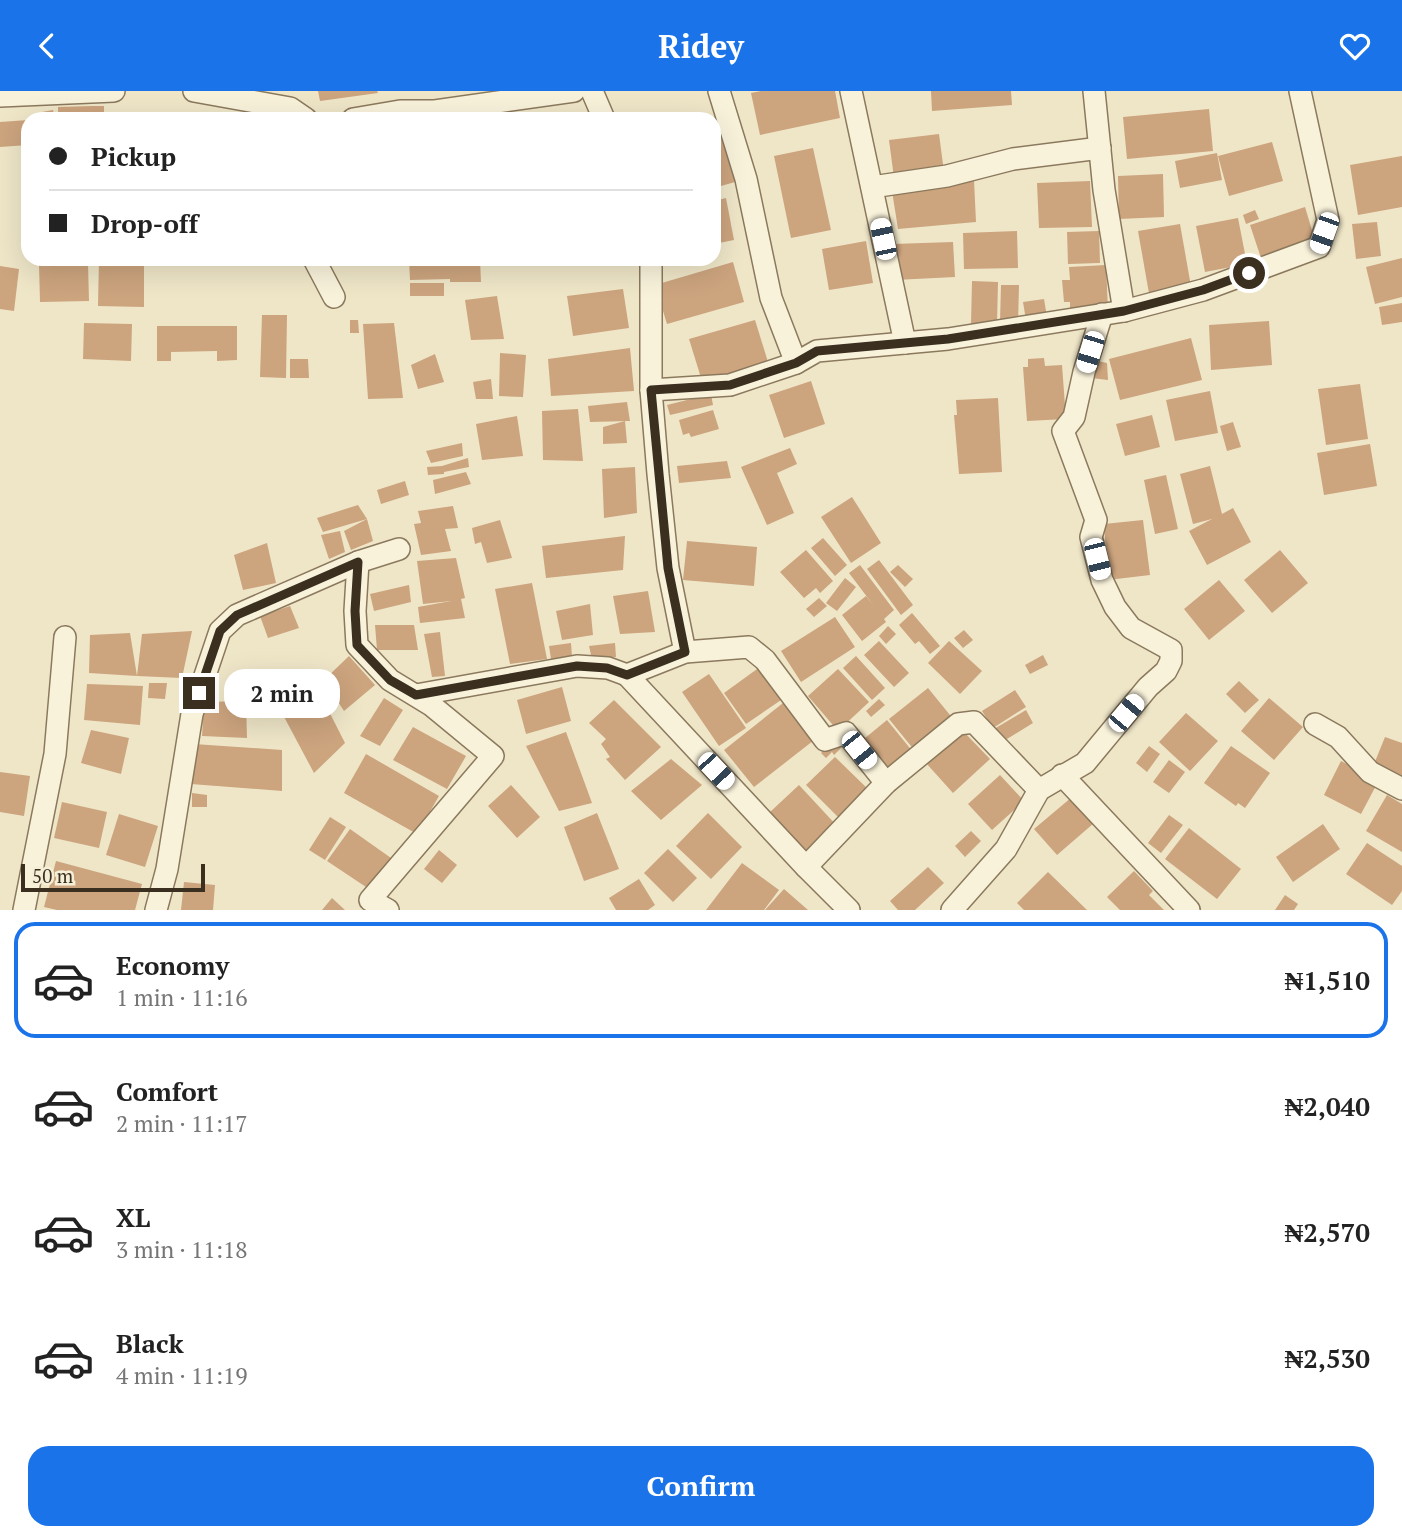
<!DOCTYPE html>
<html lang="en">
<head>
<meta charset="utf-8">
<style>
	body { margin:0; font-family:"PT Serif",serif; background:#f2f2f2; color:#222; height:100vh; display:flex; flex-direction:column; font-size:26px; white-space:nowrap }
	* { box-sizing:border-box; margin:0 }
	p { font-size:23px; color:#767676 }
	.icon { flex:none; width:38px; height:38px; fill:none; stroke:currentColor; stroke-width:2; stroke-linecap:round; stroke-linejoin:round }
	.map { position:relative; height:819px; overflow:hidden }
	.details { display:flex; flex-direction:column; background:#fff; flex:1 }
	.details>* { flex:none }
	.banner { position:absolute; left:21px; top:21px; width:700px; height:154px; border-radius:21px; box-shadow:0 7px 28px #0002; display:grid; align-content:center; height:154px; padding:0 28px; background:#fff }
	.scale { position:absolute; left:21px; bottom:18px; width:184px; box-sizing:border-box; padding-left:7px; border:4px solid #3b2f20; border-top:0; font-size:19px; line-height:24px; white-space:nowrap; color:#3b2f20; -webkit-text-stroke:5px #f6efd7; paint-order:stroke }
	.end { position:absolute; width:32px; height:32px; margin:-16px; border:9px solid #3b2f20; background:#fff; box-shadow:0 0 0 4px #fff }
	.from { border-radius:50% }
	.bubble { position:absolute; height:49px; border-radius:21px; background:#fff; box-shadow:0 7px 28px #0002; font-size:23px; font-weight:700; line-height:49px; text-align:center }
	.car { position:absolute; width:21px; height:42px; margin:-21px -10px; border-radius:9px; box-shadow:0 0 5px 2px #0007; background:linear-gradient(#fff 24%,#345 0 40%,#fff 0 76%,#345 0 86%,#fff 0) }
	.banner b { display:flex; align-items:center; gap:24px; height:66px; font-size:26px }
	.banner b+b { border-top:2px solid #e0e0e0 }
	.banner i { width:18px; height:18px; background:#222 }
	ul { padding:12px 0 0; list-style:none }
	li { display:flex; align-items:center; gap:21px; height:116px; margin:0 14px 10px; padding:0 14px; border:4px solid transparent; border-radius:21px }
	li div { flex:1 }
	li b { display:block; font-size:26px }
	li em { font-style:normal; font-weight:700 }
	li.selected { border-color:#1a73e8 }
	li>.icon { width:63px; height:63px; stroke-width:1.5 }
	.button { display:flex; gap:14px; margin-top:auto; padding:14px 28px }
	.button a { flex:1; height:80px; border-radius:21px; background:#1a73e8; color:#fff; font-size:28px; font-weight:700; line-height:80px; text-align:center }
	header { display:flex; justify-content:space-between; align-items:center; height:91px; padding:0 28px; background:#1a73e8; color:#fff; font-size:32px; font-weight:700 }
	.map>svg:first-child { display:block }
	.building { fill:#cca47e }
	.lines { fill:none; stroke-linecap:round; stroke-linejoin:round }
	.minor-casing { stroke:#8b795d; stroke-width:24 }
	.minor { stroke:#f9f2db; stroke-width:21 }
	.route { stroke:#3b2f20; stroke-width:9 }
</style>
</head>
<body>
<header><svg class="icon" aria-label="back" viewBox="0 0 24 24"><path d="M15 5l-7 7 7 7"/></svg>Ridey<svg class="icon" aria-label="heart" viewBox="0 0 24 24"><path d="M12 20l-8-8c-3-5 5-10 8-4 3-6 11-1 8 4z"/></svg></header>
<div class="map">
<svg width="1402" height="819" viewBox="0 0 1402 819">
	<rect width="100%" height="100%" fill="#efe6c8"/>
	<g class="building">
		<polygon points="318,0 377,0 378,2 320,10"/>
		<polygon points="761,0 835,0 840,27 760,44 751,2"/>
		<polygon points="931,0 1011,0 1012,14 932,20"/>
		<polygon points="92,15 104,15 104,28 58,28 58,16"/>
		<polygon points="1209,18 1213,60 1127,68 1123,26"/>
		<polygon points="53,19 55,28 43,28 42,21"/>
		<polygon points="561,21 561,28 531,28 530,22"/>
		<polygon points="28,29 28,54 0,56 0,31"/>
		<polygon points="720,43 735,91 714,97 714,45"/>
		<polygon points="939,43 944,81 894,87 889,49"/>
		<polygon points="1272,51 1283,90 1229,105 1218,65"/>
		<polygon points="813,57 831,139 791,147 774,65"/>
		<polygon points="1217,62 1222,89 1180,97 1175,70"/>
		<polygon points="1402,65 1402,116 1358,124 1350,74"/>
		<polygon points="1163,83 1164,126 1119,128 1118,85"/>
		<polygon points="974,89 976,131 898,138 892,100"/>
		<polygon points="1090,90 1092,136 1039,137 1037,92"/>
		<polygon points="726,107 734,149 714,153 714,110"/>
		<polygon points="1305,116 1315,149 1261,167 1250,134"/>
		<polygon points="1255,119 1259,128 1246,133 1243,124"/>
		<polygon points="1238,127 1247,173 1205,181 1196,135"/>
		<polygon points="1377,131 1381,165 1356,168 1352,133"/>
		<polygon points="1180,133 1192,201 1150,208 1138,140"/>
		<polygon points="1017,140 1018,177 964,178 963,142"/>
		<polygon points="1099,140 1100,172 1068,173 1067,141"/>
		<polygon points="866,150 873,192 829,199 822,158"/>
		<polygon points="953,151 955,186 895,189 893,153"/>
		<polygon points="1402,167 1402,206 1375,213 1366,176"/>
		<polygon points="99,168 144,170 144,216 98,215"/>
		<polygon points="409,168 480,168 481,191 450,191 450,188 410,189"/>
		<polygon points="733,171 744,211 667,233 655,194"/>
		<polygon points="88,172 89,210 40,211 39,174"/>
		<polygon points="1106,174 1108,220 1070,221 1070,211 1064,211 1062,189 1070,189 1069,176"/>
		<polygon points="0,175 19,178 14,220 0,218"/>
		<polygon points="972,190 998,191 997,233 971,233"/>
		<rect x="410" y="192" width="34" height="13"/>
		<polygon points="1001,194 1019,194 1018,233 1000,232"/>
		<polygon points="623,198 629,237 573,245 567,205"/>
		<polygon points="497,205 504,248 471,249 465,209"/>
		<polygon points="1044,208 1047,226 1026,229 1023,211"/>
		<polygon points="1402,212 1402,231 1382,234 1379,216"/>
		<polygon points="262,224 287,224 286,287 260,286"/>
		<polygon points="350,229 358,229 359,242 350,242"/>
		<polygon points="755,229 768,271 702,290 689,248"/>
		<polygon points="1269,230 1272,274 1211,279 1209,234"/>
		<polygon points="84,232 132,233 131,270 83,268"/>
		<polygon points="394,232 403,307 368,308 363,233"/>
		<polygon points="157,235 237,235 237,269 217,270 217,260 171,261 171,270 157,270"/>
		<polygon points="1191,247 1202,289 1120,309 1109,268"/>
		<polygon points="630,257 634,300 551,305 548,268"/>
		<polygon points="500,262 526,264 523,306 499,305"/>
		<polygon points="435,263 444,291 418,298 411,274"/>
		<polygon points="1044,267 1045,275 1062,274 1066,328 1027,330 1023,276 1028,276 1028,268"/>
		<polygon points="290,268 308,268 309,287 290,287"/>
		<polygon points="1098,270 1107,272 1108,289 1091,287 1092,277 1097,277"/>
		<polygon points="491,288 493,308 476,308 473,291"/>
		<polygon points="811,290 825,333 784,347 769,304"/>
		<polygon points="1360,293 1368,348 1326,354 1318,298"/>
		<polygon points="1210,300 1218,342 1175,350 1166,309"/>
		<polygon points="711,303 713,314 670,324 667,314"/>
		<polygon points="998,307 1002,381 959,383 954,324 957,324 956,309"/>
		<polygon points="627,311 630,330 590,331 588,315"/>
		<polygon points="578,318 583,370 543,369 542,320"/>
		<polygon points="713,319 719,338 691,346 689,342 683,344 679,329"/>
		<polygon points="1152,324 1160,356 1125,365 1116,333"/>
		<polygon points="517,325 523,365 482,369 476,333"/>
		<polygon points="625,330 627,352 603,353 603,336"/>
		<polygon points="1233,331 1241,356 1227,360 1220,335"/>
		<polygon points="462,352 463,365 431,372 426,360"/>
		<polygon points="1370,353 1377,395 1324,404 1317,362"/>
		<polygon points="790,357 797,373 777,382 794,422 767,434 741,376"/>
		<polygon points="468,367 469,376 444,381 444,383 428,384 427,376 442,375"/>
		<polygon points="727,370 731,387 679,392 677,375"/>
		<polygon points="1210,375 1222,423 1233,417 1251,451 1207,474 1189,440 1212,428 1193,433 1180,383"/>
		<polygon points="635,376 637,422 604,427 602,378"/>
		<polygon points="466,381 471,393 435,403 433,389"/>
		<polygon points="1166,384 1178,438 1155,443 1144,389"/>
		<polygon points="405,390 409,404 381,413 377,399"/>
		<polygon points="852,406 881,452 851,472 821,426"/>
		<polygon points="358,414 367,428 323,441 317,427"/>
		<polygon points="453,415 458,437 445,438 451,460 421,464 414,433 421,432 418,420"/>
		<polygon points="367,428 373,450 351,459 344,440"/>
		<polygon points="500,429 512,467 487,472 481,451 475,453 472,437"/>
		<polygon points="1143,429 1150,484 1108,489 1104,433"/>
		<polygon points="340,440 345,461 329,468 321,444"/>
		<polygon points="625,445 623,479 546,487 542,455"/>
		<polygon points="823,447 847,474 835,485 811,457"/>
		<polygon points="687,450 757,456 754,495 683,489"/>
		<polygon points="267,452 276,492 243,499 234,464"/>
		<polygon points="806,459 833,490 820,502 816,497 804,507 780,481"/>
		<polygon points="1280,459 1308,492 1272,522 1244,489"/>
		<polygon points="456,467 465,507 461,508 465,527 420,532 418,516 451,510 423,513 417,470"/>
		<polygon points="879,469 913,514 901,524 867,478"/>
		<polygon points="860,474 894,519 884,528 886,531 862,550 842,524 866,505 874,515 849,482"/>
		<polygon points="898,474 913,488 905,496 890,481"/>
		<polygon points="845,487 856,496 837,520 826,512"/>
		<polygon points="1219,489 1245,520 1209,549 1184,518"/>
		<polygon points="532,492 547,568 510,573 495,498"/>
		<polygon points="409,494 411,511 374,520 370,503"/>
		<polygon points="648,500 655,541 620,543 613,505"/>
		<polygon points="819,507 827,515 814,526 806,518"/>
		<polygon points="590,513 593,544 562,549 556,520"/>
		<polygon points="290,515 299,537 268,547 260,525"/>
		<polygon points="912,522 940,555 930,563 919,550 915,553 899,534"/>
		<polygon points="835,526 855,556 801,591 781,560"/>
		<polygon points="375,534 414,534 418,559 377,559"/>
		<polygon points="888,535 896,543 886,553 879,545"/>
		<polygon points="964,539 973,549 963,557 954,547"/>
		<polygon points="192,540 182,587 137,585 142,543"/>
		<polygon points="440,541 445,585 432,586 424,543"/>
		<polygon points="130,542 137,585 89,582 90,544"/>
		<polygon points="879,550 909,582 894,596 864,564"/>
		<polygon points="949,550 982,580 960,603 928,572"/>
		<polygon points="571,552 572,566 551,568 549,555"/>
		<polygon points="615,552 616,566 592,568 589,555"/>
		<polygon points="1043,564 1048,574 1030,583 1025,574"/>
		<polygon points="349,565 375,594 344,620 324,589"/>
		<polygon points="856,565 885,597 872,609 843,577"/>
		<polygon points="764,573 787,605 746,633 724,602"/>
		<polygon points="838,578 869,611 838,640 808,605"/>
		<polygon points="709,583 746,637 719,655 682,601"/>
		<polygon points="312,587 345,652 314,682 274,607"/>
		<polygon points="1239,590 1259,609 1245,622 1226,603"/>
		<polygon points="149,592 167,592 165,608 148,607"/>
		<polygon points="87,593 143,595 140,634 84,629"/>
		<polygon points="562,596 571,630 526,643 517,609"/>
		<polygon points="928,597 954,629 915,660 889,628"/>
		<polygon points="1015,599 1026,616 993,637 982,620"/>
		<polygon points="384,607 403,619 380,655 360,645"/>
		<polygon points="1269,607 1303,636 1274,669 1241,640"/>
		<polygon points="788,608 818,646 754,696 724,659"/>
		<polygon points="879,608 885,614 871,626 866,620"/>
		<polygon points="614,609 661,656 625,689 606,668 610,666 601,653 606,648 589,632"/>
		<polygon points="246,610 247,647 202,645 204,611"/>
		<polygon points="1026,619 1033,632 1002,651 994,638"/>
		<polygon points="1186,622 1218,650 1190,680 1159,651"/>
		<polygon points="887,629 913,661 885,684 859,652"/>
		<polygon points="413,636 466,665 447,698 393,669"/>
		<polygon points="91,639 129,647 121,683 81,672"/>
		<polygon points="962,639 990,668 953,702 926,672"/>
		<polygon points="566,641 592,712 559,720 526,655"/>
		<polygon points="1385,646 1402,652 1402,690 1372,678"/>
		<polygon points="834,649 841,657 834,664 832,661 826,667 821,662"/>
		<polygon points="194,653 282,659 282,700 191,693"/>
		<polygon points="1149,655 1160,663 1147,681 1136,672"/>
		<polygon points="1231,655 1270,682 1245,717 1238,712 1236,715 1204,692"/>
		<polygon points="366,663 439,705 417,743 344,702"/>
		<polygon points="835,666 871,701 842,730 806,694"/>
		<polygon points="671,668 702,694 661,729 631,700"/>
		<polygon points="1169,669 1185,681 1169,702 1153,691"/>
		<polygon points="1341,670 1379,689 1361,723 1324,704"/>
		<polygon points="0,681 30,685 24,725 0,721"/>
		<polygon points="1000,684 1024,710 992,739 968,713"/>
		<polygon points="511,694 540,726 517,747 488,715"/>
		<polygon points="799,694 838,736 808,764 769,722"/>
		<polygon points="192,702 207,704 207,716 192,716"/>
		<polygon points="1387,704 1402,713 1402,761 1366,740"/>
		<polygon points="1072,706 1094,732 1057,764 1034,738"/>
		<polygon points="62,711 107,721 99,757 54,747"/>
		<polygon points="597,722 619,778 584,790 564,736"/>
		<polygon points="708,722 742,756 711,788 676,755"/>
		<polygon points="119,723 158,735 145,776 106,764"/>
		<polygon points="1169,724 1183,734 1161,762 1148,752"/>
		<polygon points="330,726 346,736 325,769 309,759"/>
		<polygon points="1323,733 1340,758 1293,791 1276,766"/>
		<polygon points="1189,737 1241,778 1217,808 1165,768"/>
		<polygon points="350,738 391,767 369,798 327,770"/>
		<polygon points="971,740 981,750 965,766 955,755"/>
		<polygon points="1367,752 1402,775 1402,800 1392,814 1346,783"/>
		<polygon points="668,758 697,787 673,811 644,782"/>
		<polygon points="439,759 457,774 442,792 424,778"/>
		<polygon points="56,770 142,793 135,819 57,819 44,816"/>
		<polygon points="742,772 779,799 764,819 706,819"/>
		<polygon points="928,776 944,792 915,819 898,819 890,810"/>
		<polygon points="1134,780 1153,800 1149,804 1164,819 1120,819 1107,806"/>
		<polygon points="1048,781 1087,819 1024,819 1017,812"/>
		<polygon points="639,788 655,814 648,819 616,819 609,807"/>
		<polygon points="184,791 215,794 213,819 181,819"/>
		<polygon points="784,798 808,819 765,819"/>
		<polygon points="1285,804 1298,813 1294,819 1275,819"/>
		<polygon points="332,807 345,819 322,819"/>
	</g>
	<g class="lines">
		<g class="minor-casing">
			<g id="minor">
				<polyline points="194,0 290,17 306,28"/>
				<polyline points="592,0 604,28"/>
				<polyline points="719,0 746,88 771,207 796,272 817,260 948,248 1124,220 1203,199 1319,156 1328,129 1300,0"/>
				<polyline points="851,0 905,252"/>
				<polyline points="1094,0 1104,99 1124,220"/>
				<polyline points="0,5 114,0"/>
				<polyline points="353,28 400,20 435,20 574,0"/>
				<polyline points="872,96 947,85 1013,68 1100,57"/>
				<polyline points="314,168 334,206"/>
				<polyline points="651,168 651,299 658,383 668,477 685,561"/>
				<polyline points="651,299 730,294 796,272"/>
				<polyline points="358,471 355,520 357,554 390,589 431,614 493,665 370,809 388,819"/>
				<polyline points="627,584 806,776 849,819"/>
				<polyline points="416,604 577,575 608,577 627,584 685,561 749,556 765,569 825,649 846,642 886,692"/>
				<polyline points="1315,633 1338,646 1370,681 1402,698"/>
				<polyline points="1062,684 1189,819"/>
				<polyline points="806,776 886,692 958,633 974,631 1039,699"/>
				<polyline points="24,819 55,663 65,546"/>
				<polyline points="156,819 167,778 192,623 220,540 237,524 358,471 399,458"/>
				<polyline points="952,819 1006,758 1039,699 1085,672 1148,596 1166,580 1171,570 1171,559 1131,537 1115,516 1102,489 1091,446 1096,429 1063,340 1074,326 1084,281 1102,223"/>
			</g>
		</g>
		<use href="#minor" class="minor"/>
	</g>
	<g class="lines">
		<polyline class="route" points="199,602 220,540 237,524 358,471 355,520 357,554 390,589 416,604 577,575 607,577 627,584 685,561 668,477 651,299 730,294 796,272 817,260 948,248 1124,220 1203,199 1249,182"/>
	</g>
</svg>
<div class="scale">50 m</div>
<i class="end from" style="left:1249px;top:182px"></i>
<i class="end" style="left:199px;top:602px"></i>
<div class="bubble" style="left:224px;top:578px;width:116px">2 min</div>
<i class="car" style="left:1324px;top:142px;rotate:200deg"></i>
<i class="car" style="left:883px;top:148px;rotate:348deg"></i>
<i class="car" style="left:1090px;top:261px;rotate:197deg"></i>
<i class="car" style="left:1097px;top:468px;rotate:166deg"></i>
<i class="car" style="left:1126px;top:622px;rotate:40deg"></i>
<i class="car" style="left:859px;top:659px;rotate:141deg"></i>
<i class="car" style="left:716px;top:680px;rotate:137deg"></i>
<div class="banner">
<b><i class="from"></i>Pickup</b>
<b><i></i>Drop-off</b>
</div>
</div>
<section class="details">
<ul>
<li class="selected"><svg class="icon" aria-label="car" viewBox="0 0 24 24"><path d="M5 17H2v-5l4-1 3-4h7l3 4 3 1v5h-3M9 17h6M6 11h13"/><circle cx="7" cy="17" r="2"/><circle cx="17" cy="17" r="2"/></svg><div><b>Economy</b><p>1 min · 11:16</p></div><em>₦1,510</em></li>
<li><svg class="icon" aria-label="car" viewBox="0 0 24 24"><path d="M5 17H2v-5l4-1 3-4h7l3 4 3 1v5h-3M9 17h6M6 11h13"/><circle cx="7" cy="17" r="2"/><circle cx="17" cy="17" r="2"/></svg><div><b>Comfort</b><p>2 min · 11:17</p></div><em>₦2,040</em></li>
<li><svg class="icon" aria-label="car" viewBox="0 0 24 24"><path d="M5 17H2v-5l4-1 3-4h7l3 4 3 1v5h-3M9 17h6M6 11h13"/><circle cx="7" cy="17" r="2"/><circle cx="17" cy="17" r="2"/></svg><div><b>XL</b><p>3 min · 11:18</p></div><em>₦2,570</em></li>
<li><svg class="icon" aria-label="car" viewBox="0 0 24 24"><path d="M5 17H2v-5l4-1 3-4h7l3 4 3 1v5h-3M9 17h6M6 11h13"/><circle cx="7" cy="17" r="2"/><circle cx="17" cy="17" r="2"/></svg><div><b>Black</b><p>4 min · 11:19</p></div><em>₦2,530</em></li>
</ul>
<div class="button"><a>Confirm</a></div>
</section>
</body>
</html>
